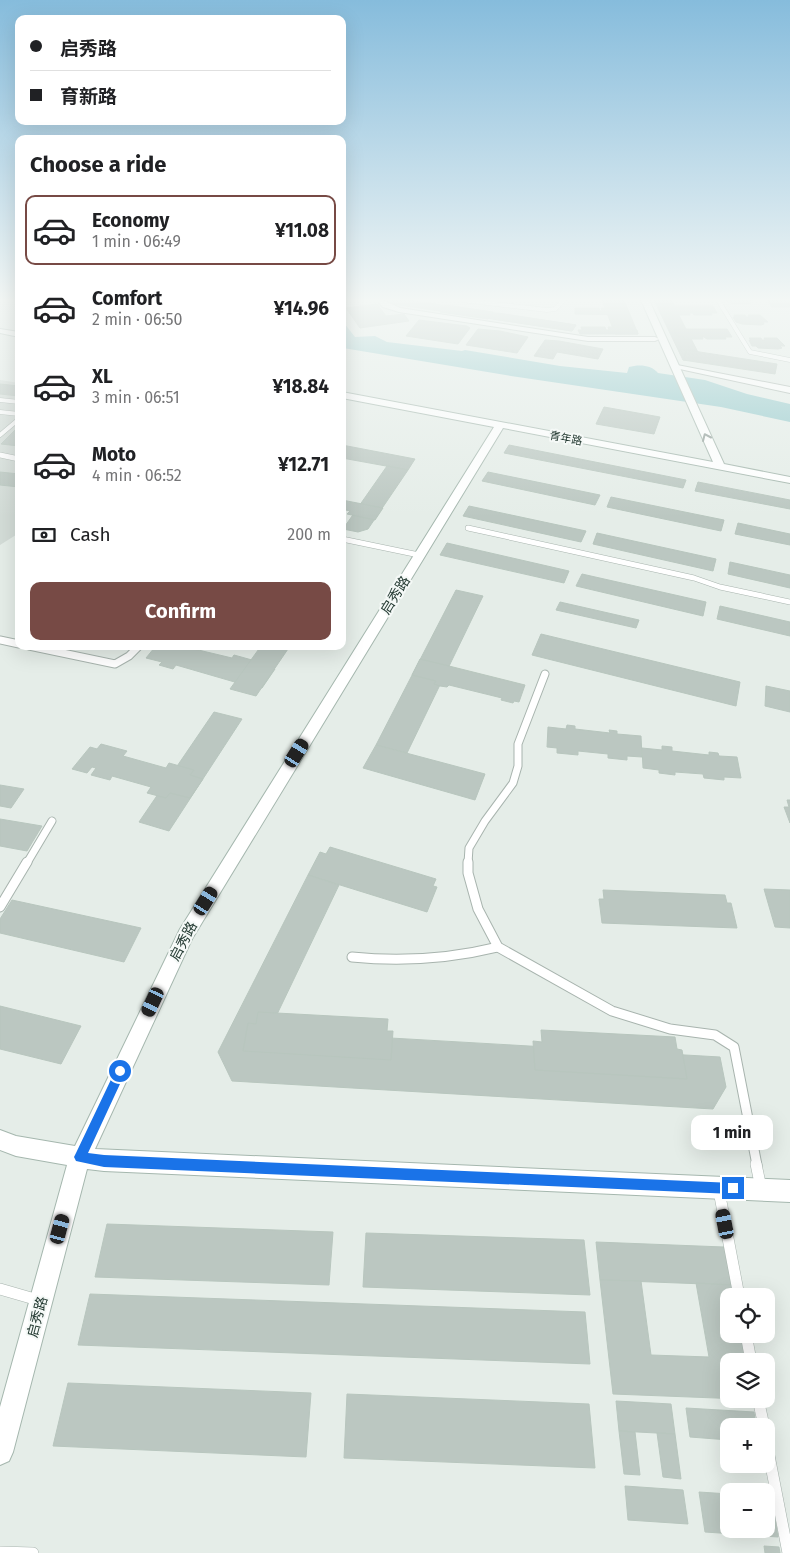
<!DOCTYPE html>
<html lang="en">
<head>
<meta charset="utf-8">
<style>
	body { margin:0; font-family:"Fira Sans","Noto Sans SC",sans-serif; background:#f2f2f2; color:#202124; height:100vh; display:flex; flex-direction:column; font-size:19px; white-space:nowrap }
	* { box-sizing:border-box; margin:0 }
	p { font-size:16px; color:#757577 }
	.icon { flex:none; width:28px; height:28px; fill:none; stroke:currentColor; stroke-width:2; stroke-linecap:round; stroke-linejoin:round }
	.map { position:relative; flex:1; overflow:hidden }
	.details { position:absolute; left:15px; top:135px; width:331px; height:515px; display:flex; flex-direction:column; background:#fff; border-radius:10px; box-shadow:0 5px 20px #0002 }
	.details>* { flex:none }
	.hud { position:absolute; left:15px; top:15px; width:331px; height:110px; border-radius:10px; box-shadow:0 5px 20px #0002; display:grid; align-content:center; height:110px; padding:0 15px; background:#fff }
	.tools { position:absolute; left:720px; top:1288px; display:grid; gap:10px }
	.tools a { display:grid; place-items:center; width:55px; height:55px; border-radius:10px; background:#fff; box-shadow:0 5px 20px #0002; font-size:25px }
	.end { position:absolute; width:22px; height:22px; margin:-11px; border:6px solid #1a73e8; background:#fff; box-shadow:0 0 0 2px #fff }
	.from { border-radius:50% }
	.bubble { position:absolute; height:35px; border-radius:10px; background:#fff; box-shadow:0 5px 20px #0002; font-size:16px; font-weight:700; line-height:35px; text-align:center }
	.car { position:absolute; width:15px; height:30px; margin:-15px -8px; border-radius:6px; box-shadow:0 0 4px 1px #0007; background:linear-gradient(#222 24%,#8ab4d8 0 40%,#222 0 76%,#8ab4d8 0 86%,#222 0) }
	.hud b { display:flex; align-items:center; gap:18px; height:48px; font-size:19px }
	.hud b+b { border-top:1px solid #e0e0e0 }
	.hud i { width:12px; height:12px; background:#202124 }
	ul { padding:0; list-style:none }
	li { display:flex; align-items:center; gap:15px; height:70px; margin:0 10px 8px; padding:0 5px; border:2px solid transparent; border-radius:10px }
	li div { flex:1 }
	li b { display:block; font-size:19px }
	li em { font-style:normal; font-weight:700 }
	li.on { border-color:#774a45 }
	li>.icon { width:45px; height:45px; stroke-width:1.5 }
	h2 { padding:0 15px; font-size:22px; line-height:60px }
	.pay { display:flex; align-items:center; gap:12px; height:55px; padding:0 15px; font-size:19px }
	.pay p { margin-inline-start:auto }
	.action { display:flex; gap:10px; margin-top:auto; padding:10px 15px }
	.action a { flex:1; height:58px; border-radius:10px; background:#774a45; color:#fff; font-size:20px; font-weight:700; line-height:58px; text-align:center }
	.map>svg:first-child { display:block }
	.built { fill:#d3dcd7 }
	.water { fill:#94c9cb }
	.building { fill:#bbc7c1; stroke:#b8c6be }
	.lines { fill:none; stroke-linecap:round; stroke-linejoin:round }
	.lane-far4-casing { stroke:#a8b4ae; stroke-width:5 }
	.lane-far3-casing { stroke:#a8b4ae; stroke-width:6 }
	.lane-far2-casing { stroke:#a8b4ae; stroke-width:9 }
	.lane-far1-casing { stroke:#a8b4ae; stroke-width:11 }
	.lane-casing { stroke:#a8b4ae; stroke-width:12 }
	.street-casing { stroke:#a8b4ae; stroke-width:2 }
	.secondary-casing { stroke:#a5b7ae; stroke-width:2 }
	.lane-far4 { stroke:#fff; stroke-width:4 }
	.lane-far3 { stroke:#fff; stroke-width:5 }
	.lane-far2 { stroke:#fff; stroke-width:7 }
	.lane-far1 { stroke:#fff; stroke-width:9 }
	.lane { stroke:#fff; stroke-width:11 }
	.street { fill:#fff; fill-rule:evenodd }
	.secondary { fill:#fff; fill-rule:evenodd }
	.oneway { stroke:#929e9a }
	.route { fill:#1a73e8 }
	.labels { text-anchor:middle; stroke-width:4; stroke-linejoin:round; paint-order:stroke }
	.far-street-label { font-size:11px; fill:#263c34; stroke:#f5f9f7 }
	.street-label { font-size:14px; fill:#263c34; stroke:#f5f9f7 }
</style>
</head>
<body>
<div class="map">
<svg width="790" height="1553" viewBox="0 0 790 1553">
	<rect width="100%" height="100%" fill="#e5ede8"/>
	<polygon class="built" points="0,380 19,383 19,519 16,521 19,522 19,533 0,545"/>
	<path class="water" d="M342 323H344L355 337 375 336 387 342 462 351 465 350 560 366 627 373 629 367C639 364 652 365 658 373L705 380 747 394 790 404V422L721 407 511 376 343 348Z"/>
	<g class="building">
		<polygon points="389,300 408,300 576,325 572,331 393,304"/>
		<polygon points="602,300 624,300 638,334 615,334"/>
		<polygon points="654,300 671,300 702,360 683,360"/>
		<polygon points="723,300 753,300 754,301 750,301 751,303 748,304 733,304"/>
		<polygon points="767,300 787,300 790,302 790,307 772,307"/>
		<polygon points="377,304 386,316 404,314 409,321 360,328 346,308"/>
		<polygon points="446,305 493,312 488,319 440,312"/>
		<polygon points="662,306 713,306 717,313 711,313 712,315 694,315 693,313 689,313 690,315 672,315 671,313 666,313"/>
		<polygon points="575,308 599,308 600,311 602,311 601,308 624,308 630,315 575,314"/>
		<polygon points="498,313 576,325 572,331 493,319"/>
		<polygon points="734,315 745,315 746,317 749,317 748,315 760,315 768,322 763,322 764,324 761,325 742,324 736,322 733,317 735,317"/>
		<polygon points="419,320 467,326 470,328 458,344 406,336"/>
		<polygon points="581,327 605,327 606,330 609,330 608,327 631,327 632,330 637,330 638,334 580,334 578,330 582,330"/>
		<polygon points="478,329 500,331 528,337 517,353 466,345"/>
		<polygon points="674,329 727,329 732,337 725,337 726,339 707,339 702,336 703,339 684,339 683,336 677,336"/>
		<polygon points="749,338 761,338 762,340 765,340 764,338 777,338 785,346 780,346 782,348 778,349 758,348 756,346 752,346 749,340 751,340"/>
		<polygon points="545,340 559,341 603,349 598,359 557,352 553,359 534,356"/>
		<polygon points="687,350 777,364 775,374 683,360"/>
		<polygon points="0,384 19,386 19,396 0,394"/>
		<polygon points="604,407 660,417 654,434 596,424"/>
		<polygon points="17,428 19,429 19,446 1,444"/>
		<polygon points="342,445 415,459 408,470 342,458"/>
		<polygon points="509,445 686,480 683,488 504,453"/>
		<polygon points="387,466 408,470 368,529 358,532 343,529"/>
		<polygon points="0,472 19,474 19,487 0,485"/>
		<polygon points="488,472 600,495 595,505 482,481"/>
		<polygon points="698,482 790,500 790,509 695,491"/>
		<polygon points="611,497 724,520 721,531 607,507"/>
		<polygon points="342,500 383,508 375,520 347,514 350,511 346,510 343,514"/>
		<polygon points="469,506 586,531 581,542 463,516"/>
		<polygon points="738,523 790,534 790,545 735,534"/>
		<polygon points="597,533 716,559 713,571 593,544"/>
		<polygon points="447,543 569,571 564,583 440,555"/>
		<polygon points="730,562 790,575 790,588 728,574"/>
		<polygon points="582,574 706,602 703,616 576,586"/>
		<polygon points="456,590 483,596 407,753 376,745"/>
		<polygon points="560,602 639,620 636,628 556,610"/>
		<polygon points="720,606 790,622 790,636 717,619"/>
		<polygon points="541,634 740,682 736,706 532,655"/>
		<polygon points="159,646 192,646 190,648 232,658 234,655 252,660 250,663 275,669 262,688 245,685 176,665 173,669 159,665 162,662 146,658 155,647"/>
		<polygon points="261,646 290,646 256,696 230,689"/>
		<polygon points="420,659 449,666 525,685 519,702 514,701 513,703 501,700 502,698 449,685 447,687 440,686 434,684 436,681 412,675"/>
		<polygon points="766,686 790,691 790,712 765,706"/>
		<polygon points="214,712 242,719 169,831 139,822"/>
		<polygon points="567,725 575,726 575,729 610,733 609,730 617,731 617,734 641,736 642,757 627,756 627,760 608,758 608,754 578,751 578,755 557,753 557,748 547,747 548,727 566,729"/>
		<polygon points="101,744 127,751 123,756 166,768 169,763 194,770 190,775 203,779 190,798 170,793 166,798 147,793 151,787 112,776 110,780 91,775 96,768 92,767 87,773 72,769 90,747 97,749"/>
		<polygon points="376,745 485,774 475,800 363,768"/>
		<polygon points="662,746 672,747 672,751 709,755 709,752 718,753 719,756 737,757 741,778 724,777 724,780 704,778 703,774 675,772 675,775 659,773 659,770 643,768 642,748 662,750"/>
		<polygon points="0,785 24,789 11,808 0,806"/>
		<polygon points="787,800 790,800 790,823 784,807 789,807"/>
		<polygon points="0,819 42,826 27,851 0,846"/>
		<polygon points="330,847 436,879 433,886 437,887 427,912 308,875 320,852 326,854"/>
		<polygon points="308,875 339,885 269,1031 720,1057 726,1087 713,1109 232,1081 218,1052"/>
		<polygon points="764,889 790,890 790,928 775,927"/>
		<polygon points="603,890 725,895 727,903 731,903 737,928 602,923 599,899 604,899"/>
		<polygon points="12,900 141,928 124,962 0,933 0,919"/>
		<polygon points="0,1006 81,1026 61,1064 0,1049"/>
		<polygon points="258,1012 388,1019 387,1031 393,1031 391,1060 243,1051 248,1023 256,1024"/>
		<polygon points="541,1030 675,1037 677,1049 682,1050 687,1079 535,1070 533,1041 542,1042"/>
		<polygon points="107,1224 333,1232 329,1285 95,1277"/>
		<polygon points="366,1233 584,1240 590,1295 363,1287"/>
		<polygon points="596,1242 724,1247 731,1285 600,1280"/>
		<polygon points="600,1280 641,1281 651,1355 709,1357 696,1283 731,1285 734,1296 729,1296 729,1334 741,1334 746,1361 729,1361 729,1399 754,1400 716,1398 613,1394"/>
		<polygon points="90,1294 585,1312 590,1364 78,1345"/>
		<polygon points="68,1383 311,1393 306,1457 53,1446"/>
		<polygon points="347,1394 589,1404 595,1468 344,1458"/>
		<polygon points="616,1401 671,1404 675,1434 619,1431"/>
		<polygon points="686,1408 754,1412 756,1426 729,1426 729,1440 690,1437"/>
		<polygon points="619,1431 635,1432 640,1475 624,1474"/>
		<polygon points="657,1433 675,1434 681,1479 663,1477"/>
		<polygon points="625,1486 683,1490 688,1524 628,1520"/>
		<polygon points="699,1492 729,1494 729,1529 766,1529 766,1497 771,1497 778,1537 705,1532"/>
		<polygon points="764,1546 779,1547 780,1553 765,1553"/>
	</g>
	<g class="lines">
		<g class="lane-far4-casing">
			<g id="lane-far4">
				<polyline points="462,300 547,310 555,309 564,300"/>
				<polyline points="718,300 750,352 790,360"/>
				<polyline points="0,400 19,402"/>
				<polyline points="0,412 19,414"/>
				<polyline points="0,435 19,419"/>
			</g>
		</g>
		<g class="lane-far3-casing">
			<g id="lane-far3">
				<polyline points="0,455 19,459"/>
				<polyline points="468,528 694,578 720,587 790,602"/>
				<polyline points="342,539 419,555"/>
			</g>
		</g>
		<g class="lane-far2-casing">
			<g id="lane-far2">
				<polyline points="0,640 19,644"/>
				<polyline points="29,646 115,664 129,656 139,646"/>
				<polyline points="27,863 52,821"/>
				<polyline points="468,863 469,848 485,821 513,783 518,766 518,744 545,674"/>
			</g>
		</g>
		<g class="lane-far1-casing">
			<g id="lane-far1">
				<polyline points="468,862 468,873 478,909 498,947 612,1011 670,1029 715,1035 734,1047 757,1165"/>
				<polyline points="0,907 27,862"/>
				<path d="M352 957C402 962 449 959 498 947"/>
			</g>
		</g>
		<g class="lane-casing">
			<g id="lane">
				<polyline points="756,1164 761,1188"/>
				<polyline points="719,1191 739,1296"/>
				<polyline points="0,1289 38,1300"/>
				<polyline points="746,1334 751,1361"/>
				<polyline points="758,1399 764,1426"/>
				<polyline points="766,1440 788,1553"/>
				<polyline points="0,1552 33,1553"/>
			</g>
		</g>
		<g class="street-casing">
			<g id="street">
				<polygon points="376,300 383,300 400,308 588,337 655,337 659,339 655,341 588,341 399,312 383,307"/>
				<polygon points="672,364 790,387 790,393 675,368 671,366"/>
			</g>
		</g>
		<g class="secondary-casing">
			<g id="secondary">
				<polygon points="641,300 649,300 724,464 790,477 790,483 503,428 192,939 95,1149 790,1180 790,1202 104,1171 87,1169 13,1452 9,1461 0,1465 0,1407 67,1165 16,1156 0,1150 0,1130 16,1136 75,1146 180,929 494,427 342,398 342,392 713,462"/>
				<polygon points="0,329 19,332 19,337 0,333"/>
			</g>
		</g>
		<use href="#lane-far4" class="lane-far4"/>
		<use href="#lane-far3" class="lane-far3"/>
		<use href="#lane-far2" class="lane-far2"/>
		<use href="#lane-far1" class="lane-far1"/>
		<use href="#lane" class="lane"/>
		<use href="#street" class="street"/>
		<use href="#secondary" class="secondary"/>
	</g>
	<defs><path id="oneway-chevron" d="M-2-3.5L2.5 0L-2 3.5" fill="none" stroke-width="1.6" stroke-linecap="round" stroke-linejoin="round" transform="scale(1.25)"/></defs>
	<use class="oneway" href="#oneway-chevron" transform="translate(706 437) rotate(-114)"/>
	<linearGradient id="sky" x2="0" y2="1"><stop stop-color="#86bcdc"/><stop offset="0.58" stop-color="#f3f7f5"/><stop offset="1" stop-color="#f3f7f5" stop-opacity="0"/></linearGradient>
	<rect width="790" height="517" fill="url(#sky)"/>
	<polygon class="route" points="120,1066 124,1067 126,1071 88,1153 104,1155 733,1183 737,1184 739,1188 737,1193 733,1194 104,1167 76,1161 74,1157 76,1153 117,1067"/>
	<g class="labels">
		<g class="far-street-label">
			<text transform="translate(566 438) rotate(11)" y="4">青年路</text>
		</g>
		<g class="street-label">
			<text transform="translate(395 595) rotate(-58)" y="5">启秀路</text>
			<text transform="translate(183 941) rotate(-62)" y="5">启秀路</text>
			<text transform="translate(37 1317) rotate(-75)" y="5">启秀路</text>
		</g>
	</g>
</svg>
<div class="tools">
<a><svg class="icon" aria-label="locate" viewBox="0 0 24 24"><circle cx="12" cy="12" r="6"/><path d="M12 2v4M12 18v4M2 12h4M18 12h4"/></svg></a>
<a><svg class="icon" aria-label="layers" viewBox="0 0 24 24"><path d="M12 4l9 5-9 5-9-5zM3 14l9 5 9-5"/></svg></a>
<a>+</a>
<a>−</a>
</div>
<i class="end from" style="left:120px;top:1071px"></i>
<i class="end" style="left:733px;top:1188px"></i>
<div class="bubble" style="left:691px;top:1115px;width:82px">1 min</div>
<i class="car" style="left:297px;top:753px;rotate:32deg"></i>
<i class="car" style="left:206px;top:901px;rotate:32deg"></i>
<i class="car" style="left:153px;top:1002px;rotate:205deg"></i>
<i class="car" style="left:725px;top:1224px;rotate:349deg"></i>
<i class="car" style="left:60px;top:1229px;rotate:15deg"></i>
<div class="hud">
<b><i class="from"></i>启秀路</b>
<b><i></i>育新路</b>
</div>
<section class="details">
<h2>Choose a ride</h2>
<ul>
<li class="on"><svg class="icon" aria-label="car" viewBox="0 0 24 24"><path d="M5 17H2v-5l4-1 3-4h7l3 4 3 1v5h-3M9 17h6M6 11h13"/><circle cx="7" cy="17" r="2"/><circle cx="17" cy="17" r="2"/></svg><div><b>Economy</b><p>1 min · 06:49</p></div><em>¥11.08</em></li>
<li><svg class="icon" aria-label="car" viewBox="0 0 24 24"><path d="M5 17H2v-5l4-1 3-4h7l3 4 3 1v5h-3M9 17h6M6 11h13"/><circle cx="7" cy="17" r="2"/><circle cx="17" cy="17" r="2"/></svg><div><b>Comfort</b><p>2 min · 06:50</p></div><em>¥14.96</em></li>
<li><svg class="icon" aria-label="car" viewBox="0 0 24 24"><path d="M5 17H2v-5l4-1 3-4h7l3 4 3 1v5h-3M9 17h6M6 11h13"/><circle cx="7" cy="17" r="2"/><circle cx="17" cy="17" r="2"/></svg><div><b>XL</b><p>3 min · 06:51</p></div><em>¥18.84</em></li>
<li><svg class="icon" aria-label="car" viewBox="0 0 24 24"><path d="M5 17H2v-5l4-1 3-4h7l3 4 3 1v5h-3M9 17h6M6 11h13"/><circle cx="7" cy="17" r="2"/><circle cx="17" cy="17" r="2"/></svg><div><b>Moto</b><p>4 min · 06:52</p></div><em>¥12.71</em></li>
</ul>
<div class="pay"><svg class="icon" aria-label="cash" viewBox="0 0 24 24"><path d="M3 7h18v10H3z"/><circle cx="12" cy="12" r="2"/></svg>Cash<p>200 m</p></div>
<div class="action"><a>Confirm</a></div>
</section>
</div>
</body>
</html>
